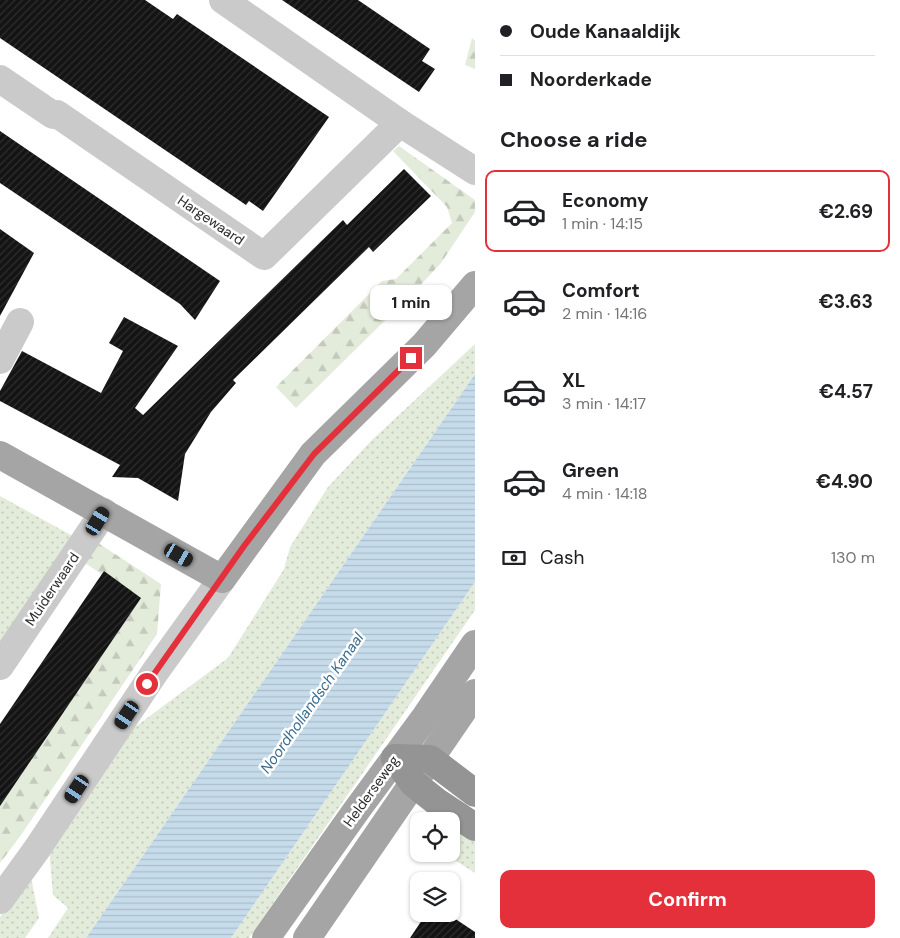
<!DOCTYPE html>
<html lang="en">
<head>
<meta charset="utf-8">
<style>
	body { margin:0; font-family:"DM Sans",sans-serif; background:#f6f6f6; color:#202124; height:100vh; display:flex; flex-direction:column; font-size:19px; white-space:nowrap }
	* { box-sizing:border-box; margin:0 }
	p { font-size:16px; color:#757577 }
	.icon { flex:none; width:28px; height:28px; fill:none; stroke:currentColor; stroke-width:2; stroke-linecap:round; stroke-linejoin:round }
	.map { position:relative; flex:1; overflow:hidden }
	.side { display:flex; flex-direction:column; background:#fff; width:425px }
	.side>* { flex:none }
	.guide { display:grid; align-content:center; height:110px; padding:0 25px; background:#fff }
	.tools { position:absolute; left:410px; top:812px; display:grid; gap:10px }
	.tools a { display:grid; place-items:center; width:50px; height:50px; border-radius:10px; background:#fff; box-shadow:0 1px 4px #0004; font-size:25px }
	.end { position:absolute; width:22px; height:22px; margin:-11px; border:6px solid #e4303a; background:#fff; box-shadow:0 0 0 2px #fff }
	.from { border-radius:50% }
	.bubble { position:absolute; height:35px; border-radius:10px; background:#fff; box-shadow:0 1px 4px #0004; font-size:16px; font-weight:700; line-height:35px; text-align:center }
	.car { position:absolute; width:15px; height:30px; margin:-15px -8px; border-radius:6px; box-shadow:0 0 4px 1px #0007; background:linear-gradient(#222 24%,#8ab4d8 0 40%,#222 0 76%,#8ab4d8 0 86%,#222 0) }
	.guide b { display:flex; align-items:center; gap:18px; height:48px; font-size:19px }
	.guide b+b { border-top:1px solid #e0e0e0 }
	.guide i { width:12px; height:12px; background:#202124 }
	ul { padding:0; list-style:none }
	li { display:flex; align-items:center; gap:15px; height:82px; margin:0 10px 8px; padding:0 15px; border:2px solid transparent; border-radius:10px }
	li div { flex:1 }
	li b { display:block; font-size:19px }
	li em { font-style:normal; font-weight:700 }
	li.selected { border-color:#e4303a }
	li>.icon { width:45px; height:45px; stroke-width:1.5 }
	h2 { padding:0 25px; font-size:22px; line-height:60px }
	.pay { display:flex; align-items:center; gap:12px; height:55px; padding:0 25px; font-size:19px }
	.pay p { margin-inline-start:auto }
	.cta { display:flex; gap:10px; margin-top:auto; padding:10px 25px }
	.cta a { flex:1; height:58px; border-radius:10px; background:#e4303a; color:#fff; font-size:20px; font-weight:700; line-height:58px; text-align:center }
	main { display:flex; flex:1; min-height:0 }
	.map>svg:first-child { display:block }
	.grass { fill:url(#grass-dots) }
	.forest { fill:url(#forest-firs) }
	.water { fill:url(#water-rules) }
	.building { fill:url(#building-hatch) }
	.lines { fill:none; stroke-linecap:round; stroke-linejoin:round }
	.minor { stroke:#cacaca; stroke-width:28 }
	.major { stroke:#a5a5a5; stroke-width:28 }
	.highway { stroke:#949494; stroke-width:28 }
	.route { stroke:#e4303a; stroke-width:6 }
	.labels { text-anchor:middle; stroke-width:5; stroke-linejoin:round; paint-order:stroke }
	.street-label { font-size:14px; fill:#2d2d2d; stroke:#fff }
	.water-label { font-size:15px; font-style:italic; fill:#3c6d8f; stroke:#fff }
</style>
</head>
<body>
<main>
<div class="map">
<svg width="475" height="938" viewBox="0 0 475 938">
	<defs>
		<pattern id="grass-dots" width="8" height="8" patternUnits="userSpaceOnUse" patternTransform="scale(1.25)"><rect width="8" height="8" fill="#e3ebdb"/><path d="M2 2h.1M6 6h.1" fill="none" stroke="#c3cabc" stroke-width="1.8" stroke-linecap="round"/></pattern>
		<pattern id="forest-firs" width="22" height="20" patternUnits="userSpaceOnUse" patternTransform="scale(1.25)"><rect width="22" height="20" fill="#e3ebdb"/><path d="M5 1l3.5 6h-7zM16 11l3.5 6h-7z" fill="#c3cabc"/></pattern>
		<pattern id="water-rules" width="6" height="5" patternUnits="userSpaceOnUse" patternTransform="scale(1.25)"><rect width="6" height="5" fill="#c7dceb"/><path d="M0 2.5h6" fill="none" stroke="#abbdca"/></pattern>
		<pattern id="building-hatch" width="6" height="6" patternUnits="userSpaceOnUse" patternTransform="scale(1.25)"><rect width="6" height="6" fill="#141414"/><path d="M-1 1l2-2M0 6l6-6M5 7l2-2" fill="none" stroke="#2e2e2e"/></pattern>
	</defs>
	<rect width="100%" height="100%" fill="#fff"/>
	<g class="grass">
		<polygon points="475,344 475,374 86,938 48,938 68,908 53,895 49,848 131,730 228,658 284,569 290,547 328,487 371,441"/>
		<polygon points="0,496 78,539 0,653"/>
		<polygon points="475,582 475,610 249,938 231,938"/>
		<polygon points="451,826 475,835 475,873 445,854 451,854"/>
		<polygon points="30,872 39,918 25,938 0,938 0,917"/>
	</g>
	<g class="forest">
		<polygon points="472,38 475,41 475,69 465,65"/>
		<polygon points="399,146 475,200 475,212 441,263 416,290 296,408 276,387 382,281 396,279 452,223 447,207 393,151"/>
		<polygon points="98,543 161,584 157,634 21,835 0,863 0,795 139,599 85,563"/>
	</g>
	<polygon class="water" points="475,374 475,582 231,938 86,938"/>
	<g class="building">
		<polygon points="0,0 145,0 173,19 177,14 329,117 263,211 249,201 246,205 0,38"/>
		<polygon points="282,0 358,0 430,49 422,61 435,69 419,92"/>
		<polygon points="0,131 220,281 195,320 180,304 0,183"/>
		<polygon points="404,169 431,196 373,252 369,247 233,380 236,383 211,412 185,454 178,501 138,478 112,477 120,465 0,401 0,391 22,351 101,393 123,351 109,343 124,317 178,346 135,408 143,415 343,220 347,225"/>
		<polygon points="0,229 34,253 0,316"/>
		<polygon points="104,571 141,598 0,806 0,724"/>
		<polygon points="426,914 448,914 475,932 475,938 410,938"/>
	</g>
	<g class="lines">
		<g class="minor">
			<polyline points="223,0 400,123 475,171"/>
			<polyline points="0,79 53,115 57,114 264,256 400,123"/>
			<polyline points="0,360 20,322"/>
			<polyline points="0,666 104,512"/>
			<polyline points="0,900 37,849 155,672 222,579"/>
		</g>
		<g class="major">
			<polyline points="0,455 222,579 313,454 424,345 475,285"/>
			<polyline points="266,938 356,811 426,716 475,644"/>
			<polyline points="307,938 475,693"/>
		</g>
		<g class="highway">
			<polyline points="395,758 413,783 437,802 475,827"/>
			<polyline points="395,758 430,759 475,793"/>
		</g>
	</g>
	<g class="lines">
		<polyline class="route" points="147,684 244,546 314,454 411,358"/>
	</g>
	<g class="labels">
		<g class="street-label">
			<text transform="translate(211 220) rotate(34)" y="5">Hargewaard</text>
			<text transform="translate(52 589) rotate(-56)" y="5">Muiderwaard</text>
			<text transform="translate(371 791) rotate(-54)" y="5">Helderseweg</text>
		</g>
		<g class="water-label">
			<text transform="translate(312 703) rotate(-55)" y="5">Noordhollandsch Kanaal</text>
		</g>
	</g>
</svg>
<div class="tools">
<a><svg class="icon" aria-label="locate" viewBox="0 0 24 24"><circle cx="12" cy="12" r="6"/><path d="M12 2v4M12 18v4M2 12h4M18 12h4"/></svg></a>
<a><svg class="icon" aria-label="layers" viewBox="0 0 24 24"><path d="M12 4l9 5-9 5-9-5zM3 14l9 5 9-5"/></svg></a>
</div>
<i class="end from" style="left:147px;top:684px"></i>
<i class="end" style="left:411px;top:358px"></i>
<div class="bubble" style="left:370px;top:285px;width:82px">1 min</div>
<i class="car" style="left:98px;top:521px;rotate:31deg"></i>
<i class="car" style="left:179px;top:555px;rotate:120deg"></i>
<i class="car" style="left:127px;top:715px;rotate:214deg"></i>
<i class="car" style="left:77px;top:789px;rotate:214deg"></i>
</div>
<section class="side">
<div class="guide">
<b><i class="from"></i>Oude Kanaaldijk</b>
<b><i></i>Noorderkade</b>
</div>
<h2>Choose a ride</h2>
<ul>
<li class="selected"><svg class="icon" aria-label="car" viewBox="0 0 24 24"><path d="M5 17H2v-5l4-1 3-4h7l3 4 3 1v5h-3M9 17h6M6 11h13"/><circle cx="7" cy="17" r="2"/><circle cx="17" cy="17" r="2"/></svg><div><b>Economy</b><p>1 min · 14:15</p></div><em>€2.69</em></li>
<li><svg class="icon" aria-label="car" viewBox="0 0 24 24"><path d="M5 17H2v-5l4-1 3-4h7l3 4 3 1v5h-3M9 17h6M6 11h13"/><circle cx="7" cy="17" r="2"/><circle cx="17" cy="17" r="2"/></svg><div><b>Comfort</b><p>2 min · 14:16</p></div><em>€3.63</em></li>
<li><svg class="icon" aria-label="car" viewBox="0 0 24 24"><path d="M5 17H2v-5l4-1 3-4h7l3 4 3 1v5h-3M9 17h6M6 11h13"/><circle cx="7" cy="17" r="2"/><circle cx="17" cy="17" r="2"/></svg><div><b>XL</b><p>3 min · 14:17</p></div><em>€4.57</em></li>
<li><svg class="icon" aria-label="car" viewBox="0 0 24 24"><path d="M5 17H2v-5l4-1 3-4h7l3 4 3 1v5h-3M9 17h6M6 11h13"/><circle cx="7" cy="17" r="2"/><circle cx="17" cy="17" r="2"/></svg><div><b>Green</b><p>4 min · 14:18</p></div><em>€4.90</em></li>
</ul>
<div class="pay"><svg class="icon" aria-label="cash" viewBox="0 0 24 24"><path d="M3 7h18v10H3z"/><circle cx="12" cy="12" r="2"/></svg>Cash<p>130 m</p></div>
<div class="cta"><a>Confirm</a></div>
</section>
</main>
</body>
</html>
